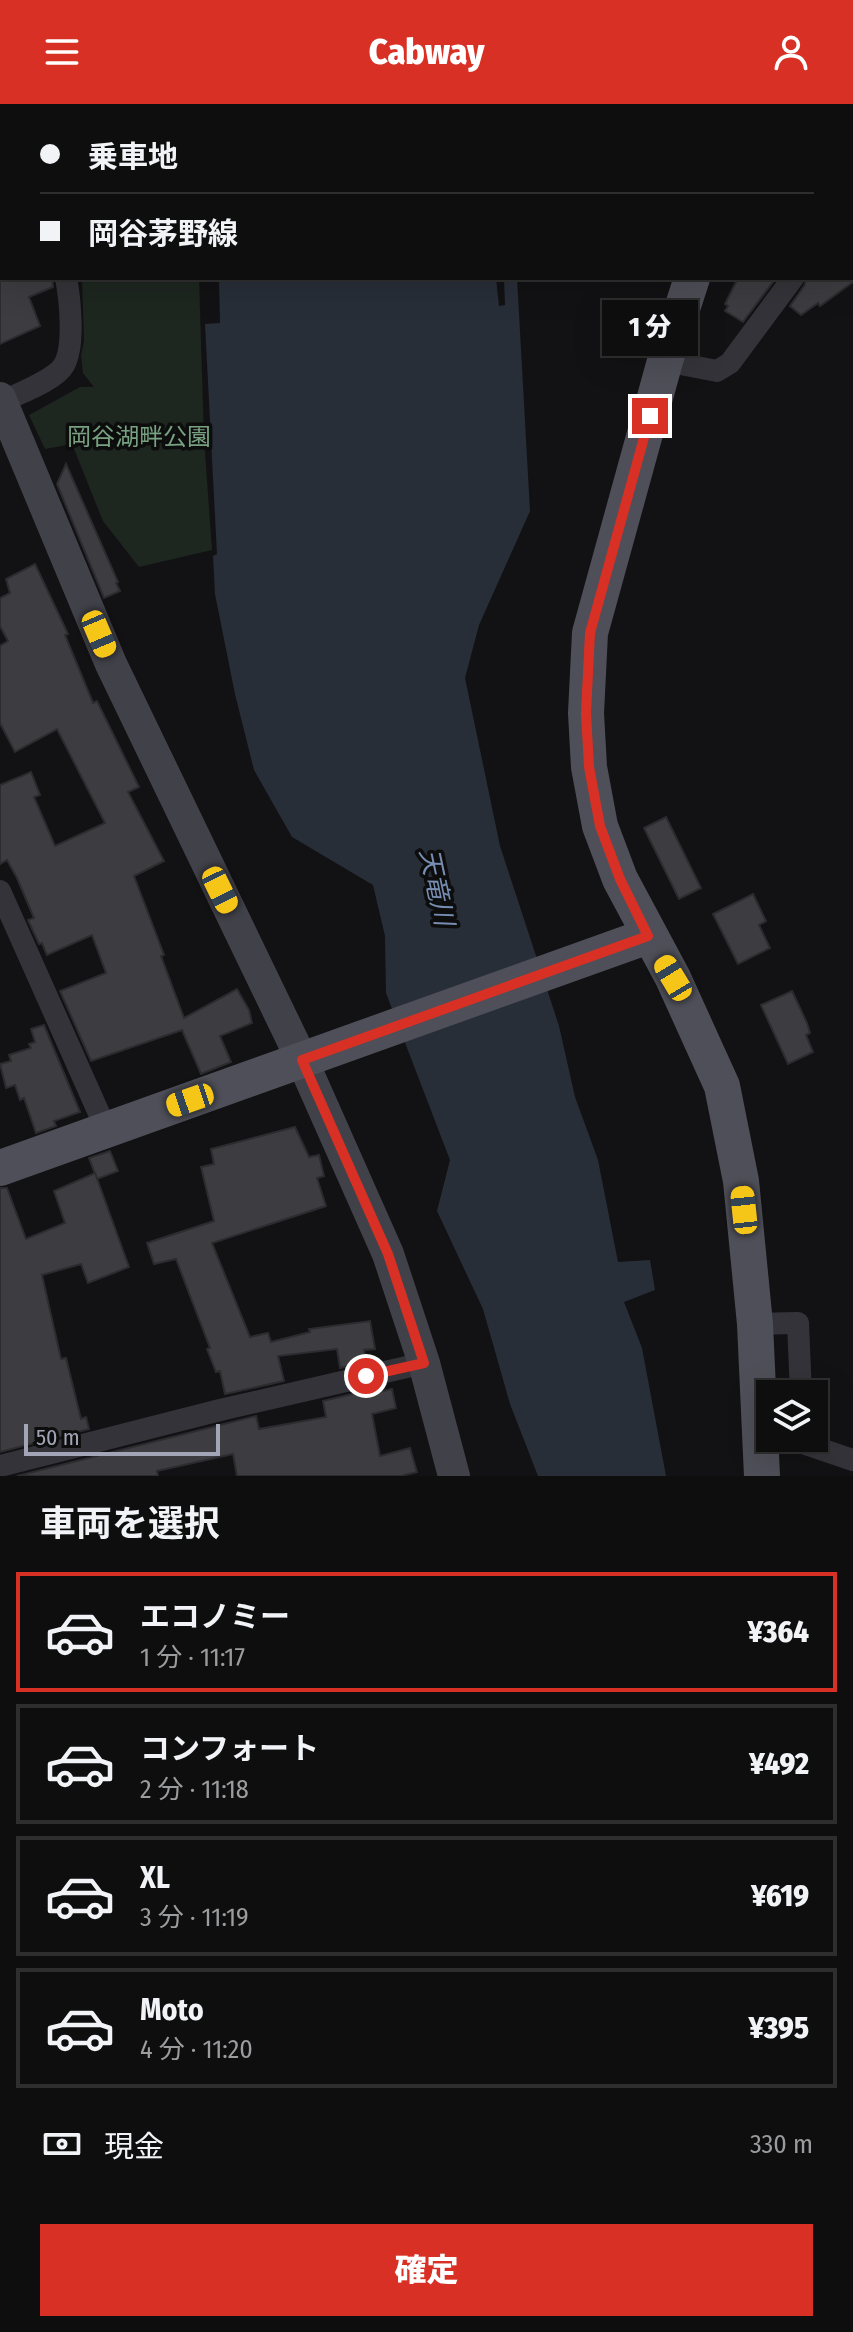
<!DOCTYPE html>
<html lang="ja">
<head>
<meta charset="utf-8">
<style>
	body { margin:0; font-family:"Fira Sans Condensed","Noto Sans JP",sans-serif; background:#171718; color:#f1f3f6; height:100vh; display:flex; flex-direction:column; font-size:30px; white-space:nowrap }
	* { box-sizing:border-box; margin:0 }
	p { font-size:26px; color:#9b9c9e }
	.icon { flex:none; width:44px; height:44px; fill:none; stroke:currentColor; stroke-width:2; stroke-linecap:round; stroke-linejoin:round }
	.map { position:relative; height:1372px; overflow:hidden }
	.sheet { display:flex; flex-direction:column; background:#0e0e0f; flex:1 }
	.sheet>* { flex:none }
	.banner { position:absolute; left:0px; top:0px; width:854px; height:176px; box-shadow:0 8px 32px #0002,0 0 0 2px #2e2e2f; display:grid; align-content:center; height:176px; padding:0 40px; background:#0e0e0f }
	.controls { position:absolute; left:756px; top:1276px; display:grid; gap:16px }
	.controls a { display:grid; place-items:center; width:72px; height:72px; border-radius:0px; background:#0e0e0f; box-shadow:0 8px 32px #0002,0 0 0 2px #2e2e2f; font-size:40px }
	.scale { position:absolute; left:24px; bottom:20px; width:196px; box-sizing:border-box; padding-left:8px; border:4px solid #a2a5b5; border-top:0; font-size:22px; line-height:28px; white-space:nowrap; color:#a2a5b5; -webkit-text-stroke:6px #0d0d0e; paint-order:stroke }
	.end { position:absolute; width:36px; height:36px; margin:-18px; border:10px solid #d93025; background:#fff; box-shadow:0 0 0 4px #fff }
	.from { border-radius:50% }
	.bubble { position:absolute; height:56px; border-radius:0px; background:#0e0e0f; box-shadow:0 8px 32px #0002,0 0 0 2px #2e2e2f; font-size:26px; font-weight:800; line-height:56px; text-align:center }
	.car { position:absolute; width:24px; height:48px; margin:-24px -12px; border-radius:10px; box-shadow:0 0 6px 2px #0007; background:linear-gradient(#f5c518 24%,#345 0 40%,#f5c518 0 76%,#345 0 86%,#f5c518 0) }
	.banner b { display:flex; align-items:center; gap:28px; height:76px; font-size:30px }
	.banner b+b { border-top:2px solid #2e2e2f }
	.banner i { width:20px; height:20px; background:#f1f3f6 }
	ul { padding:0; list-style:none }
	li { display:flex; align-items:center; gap:24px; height:120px; margin:0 16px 12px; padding:0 24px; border:4px solid #2e2e2f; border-radius:0px }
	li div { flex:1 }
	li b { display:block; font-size:30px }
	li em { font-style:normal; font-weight:800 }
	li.on { border-color:#d93025 }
	li>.icon { width:72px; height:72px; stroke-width:1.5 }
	h2 { padding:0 40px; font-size:36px; line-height:96px }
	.pay { display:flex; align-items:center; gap:20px; height:88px; padding:0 40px; font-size:30px }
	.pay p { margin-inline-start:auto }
	.primary-button { display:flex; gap:16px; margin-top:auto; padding:16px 40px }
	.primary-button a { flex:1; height:92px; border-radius:0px; background:#d93025; color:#fff; font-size:32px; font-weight:800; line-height:92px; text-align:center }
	header { display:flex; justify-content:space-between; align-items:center; height:104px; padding:0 40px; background:#d93025; color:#fff; font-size:36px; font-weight:800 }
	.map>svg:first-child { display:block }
	.green { fill:#1e2620 }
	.water { fill:#282e38 }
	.building { fill:#3c3c41; stroke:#2c2c30; stroke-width:2 }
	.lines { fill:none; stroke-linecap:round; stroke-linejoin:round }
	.street { stroke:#333339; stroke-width:22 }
	.secondary { stroke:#414149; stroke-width:32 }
	.primary { stroke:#4e4f58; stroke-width:36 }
	.route { stroke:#d93025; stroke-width:10 }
	.labels { text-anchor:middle; stroke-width:7; stroke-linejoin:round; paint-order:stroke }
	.park-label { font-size:24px; fill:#78a181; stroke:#0d0d0e }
	.water-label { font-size:26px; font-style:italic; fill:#778db2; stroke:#0d0d0e }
</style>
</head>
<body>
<header><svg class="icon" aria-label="menu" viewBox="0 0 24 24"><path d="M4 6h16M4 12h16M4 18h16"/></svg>Cabway<svg class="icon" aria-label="person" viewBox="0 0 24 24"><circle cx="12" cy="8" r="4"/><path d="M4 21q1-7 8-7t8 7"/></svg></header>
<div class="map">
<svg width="853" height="1372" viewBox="0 0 853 1372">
	<rect width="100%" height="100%" fill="#121214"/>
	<polygon class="green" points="82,174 199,174 204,334 212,446 139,463 103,417 72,340 45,345 29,311 80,283 94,283 83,269 81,251 84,237"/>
	<polygon class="water" points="219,174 496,174 499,202 505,201 504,174 517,174 530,407 479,521 465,574 500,742 559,922 575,993 598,1056 618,1158 650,1156 655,1186 624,1198 642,1244 666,1372 538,1372 510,1300 483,1205 437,1107 450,1056 386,889 385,832 373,781 292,733 254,666 235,590 215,490 213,452 217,450 205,220 220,219"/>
	<g class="building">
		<polygon points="0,174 52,174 53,183 29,193 40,222 0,240"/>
		<polygon points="738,174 776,174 743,218 725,207 728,202 725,200"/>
		<polygon points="807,174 853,174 853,178 820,202 818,199 801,211 790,202 804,182"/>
		<polygon points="66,360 118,478 116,479 120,487 104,494 57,380"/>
		<polygon points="35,460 68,530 65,531 93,599 97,597 139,683 128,688 164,757 134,772 164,851 161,852 184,914 237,885 249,906 252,919 220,932 231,958 201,970 182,926 91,957 60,887 106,869 92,831 47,851 42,839 39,840 28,816 34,814 17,774 7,756 0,760 0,681 31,668 40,691 34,693 55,742 105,719 57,625 15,648 0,619 0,542 8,537 0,522 0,494 10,489 6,475"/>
		<polygon points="666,713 701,784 679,795 644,724"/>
		<polygon points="753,790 766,817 759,821 770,844 738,860 713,810"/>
		<polygon points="792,887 807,919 810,929 806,931 813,948 788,960 761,901"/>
		<polygon points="44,921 80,1008 54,1017 56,1022 36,1029 24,994 20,996 15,981 6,984 0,960 11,957 9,951 31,944 29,940 35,938 31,925"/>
		<polygon points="295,1023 309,1053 319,1051 324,1072 317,1074 326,1102 212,1139 250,1233 268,1229 271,1238 310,1228 309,1225 370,1217 375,1245 364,1246 366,1258 340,1264 337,1245 278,1252 284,1277 225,1290 220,1267 216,1268 207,1245 210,1244 176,1155 154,1160 147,1139 214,1117 201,1063 214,1060 211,1045"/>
		<polygon points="110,1047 118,1067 97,1075 89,1054"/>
		<polygon points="95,1069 129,1163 88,1179 81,1160 42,1171 61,1255 66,1254 81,1315 86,1313 89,1325 0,1348 0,1084 7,1084 26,1135 65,1119 54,1087"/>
		<polygon points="392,1285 396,1304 372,1310 380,1352 410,1344 417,1368 401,1372 237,1372 233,1350 157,1367 158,1372 17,1372 256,1312 259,1325 326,1313 323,1297 369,1286 370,1290"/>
	</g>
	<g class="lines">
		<g class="street">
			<polyline points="22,0 23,2"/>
			<polyline points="852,107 853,106"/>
			<polyline points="665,257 717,267 730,259 793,174"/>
			<path d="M0 299C16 290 55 277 64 261 75 242 70 195 66 174"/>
			<polyline points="0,787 106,1025"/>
			<polyline points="755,1220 798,1219 801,1290"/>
			<polyline points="803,1334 803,1339 853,1356"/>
			<polyline points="0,1362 220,1306 424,1259"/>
		</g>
		<polyline class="secondary" points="0,294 111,560 302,956 388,1150 424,1259 454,1372"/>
		<g class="primary">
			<polyline points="751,2 752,0"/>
			<polyline points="692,174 665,257 590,529 586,609 589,663 600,722 620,775 673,874 722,982 741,1077 755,1220 762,1372"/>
			<polyline points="0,1064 648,832"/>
		</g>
	</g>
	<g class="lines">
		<polyline class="route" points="366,1272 424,1259 388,1150 302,956 648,832 620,775 600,722 589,663 586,609 590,529 650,312"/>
	</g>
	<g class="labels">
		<g class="park-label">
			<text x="139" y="341">岡谷湖畔公園</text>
		</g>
		<g class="water-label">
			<text transform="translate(437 783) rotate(78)" y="9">天竜川</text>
		</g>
	</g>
</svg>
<div class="controls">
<a><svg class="icon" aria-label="layers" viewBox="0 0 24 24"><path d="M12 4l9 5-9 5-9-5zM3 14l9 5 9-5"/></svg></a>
</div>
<div class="scale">50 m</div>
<i class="end from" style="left:366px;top:1272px"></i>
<i class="end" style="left:650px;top:312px"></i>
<div class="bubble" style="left:602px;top:196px;width:96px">1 分</div>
<i class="car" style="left:99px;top:530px;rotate:157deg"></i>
<i class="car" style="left:220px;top:786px;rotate:154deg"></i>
<i class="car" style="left:673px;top:874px;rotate:329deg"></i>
<i class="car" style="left:190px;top:996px;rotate:251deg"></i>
<i class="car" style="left:744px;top:1106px;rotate:354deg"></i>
<div class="banner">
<b><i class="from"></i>乗車地</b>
<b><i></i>岡谷茅野線</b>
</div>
</div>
<section class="sheet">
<h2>車両を選択</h2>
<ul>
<li class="on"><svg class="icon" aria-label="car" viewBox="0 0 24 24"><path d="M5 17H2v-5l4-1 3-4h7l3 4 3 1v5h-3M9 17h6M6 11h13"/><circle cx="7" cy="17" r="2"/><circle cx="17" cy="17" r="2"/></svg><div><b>エコノミー</b><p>1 分 · 11:17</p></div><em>¥364</em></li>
<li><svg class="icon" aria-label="car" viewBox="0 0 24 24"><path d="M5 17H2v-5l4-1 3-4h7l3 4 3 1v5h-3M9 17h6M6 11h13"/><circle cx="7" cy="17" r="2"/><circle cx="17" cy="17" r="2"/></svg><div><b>コンフォート</b><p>2 分 · 11:18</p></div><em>¥492</em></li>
<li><svg class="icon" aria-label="car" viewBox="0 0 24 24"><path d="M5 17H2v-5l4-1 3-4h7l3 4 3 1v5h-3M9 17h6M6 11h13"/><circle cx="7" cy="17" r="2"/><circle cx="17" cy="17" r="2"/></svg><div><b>XL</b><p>3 分 · 11:19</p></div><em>¥619</em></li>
<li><svg class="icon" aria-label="car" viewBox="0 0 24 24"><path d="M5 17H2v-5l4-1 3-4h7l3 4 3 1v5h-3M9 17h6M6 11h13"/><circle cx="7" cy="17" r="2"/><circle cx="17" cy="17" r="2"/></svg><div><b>Moto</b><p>4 分 · 11:20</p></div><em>¥395</em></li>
</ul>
<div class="pay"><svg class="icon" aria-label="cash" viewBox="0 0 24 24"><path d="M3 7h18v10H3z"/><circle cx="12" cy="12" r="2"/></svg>現金<p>330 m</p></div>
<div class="primary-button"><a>確定</a></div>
</section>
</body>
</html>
